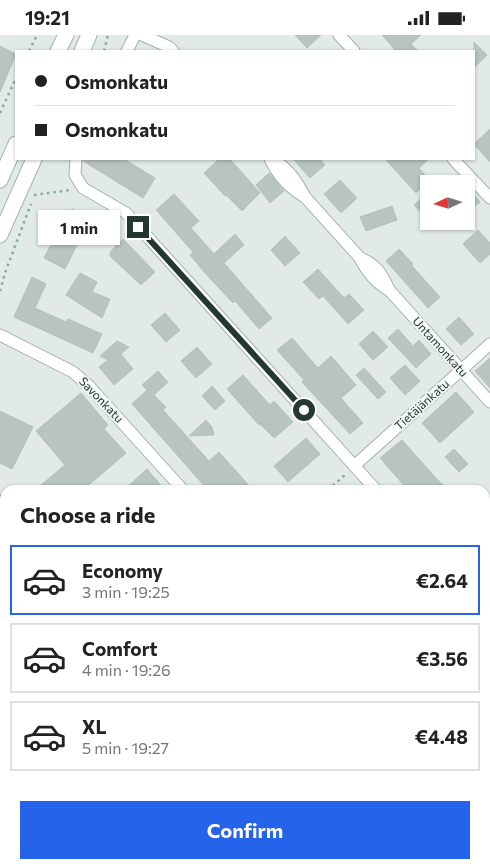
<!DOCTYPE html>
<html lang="en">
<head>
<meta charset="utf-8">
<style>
	body { margin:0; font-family:Commissioner,sans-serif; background:#f2f2f2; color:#222; height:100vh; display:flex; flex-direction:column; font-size:19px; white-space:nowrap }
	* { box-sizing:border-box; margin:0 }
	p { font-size:16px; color:#767676 }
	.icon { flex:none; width:28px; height:28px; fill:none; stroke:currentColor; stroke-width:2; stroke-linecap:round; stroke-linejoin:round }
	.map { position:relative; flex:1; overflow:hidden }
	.side { position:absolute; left:0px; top:450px; width:490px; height:384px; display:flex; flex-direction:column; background:#fff; border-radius:15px 15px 0 0; box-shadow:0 1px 4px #0004 }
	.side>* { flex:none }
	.top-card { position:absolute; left:15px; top:15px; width:460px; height:110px; border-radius:0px; box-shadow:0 1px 4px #0004; display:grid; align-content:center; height:110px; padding:0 20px; background:#fff }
	.needle { width:32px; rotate:266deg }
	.buttons { position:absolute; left:420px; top:140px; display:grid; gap:10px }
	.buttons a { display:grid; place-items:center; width:55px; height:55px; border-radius:0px; background:#fff; box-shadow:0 1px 4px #0004; font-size:25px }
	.end { position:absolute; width:22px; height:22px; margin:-11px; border:6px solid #243832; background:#fff; box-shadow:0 0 0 2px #fff }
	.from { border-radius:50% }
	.bubble { position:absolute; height:35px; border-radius:0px; background:#fff; box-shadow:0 1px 4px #0004; font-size:16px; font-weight:700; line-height:35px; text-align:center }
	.top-card b { display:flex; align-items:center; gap:18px; height:48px; font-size:19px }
	.top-card b+b { border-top:1px solid #e0e0e0 }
	.top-card i { width:12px; height:12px; background:#222 }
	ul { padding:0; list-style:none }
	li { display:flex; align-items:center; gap:15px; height:70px; margin:0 10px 8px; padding:0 10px; border:2px solid #e0e0e0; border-radius:0px }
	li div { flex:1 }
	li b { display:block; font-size:19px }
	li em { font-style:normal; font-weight:700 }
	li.current { border-color:#2563eb }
	li>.icon { width:45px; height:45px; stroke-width:1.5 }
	h2 { padding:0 20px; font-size:22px; line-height:60px }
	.action { display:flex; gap:10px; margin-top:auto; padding:10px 20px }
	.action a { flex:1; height:58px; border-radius:0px; background:#2563eb; color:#fff; font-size:20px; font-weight:700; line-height:58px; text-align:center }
	.status { display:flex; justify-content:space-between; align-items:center; height:35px; padding:0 25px; background:#fff; direction:ltr }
	.status svg { height:14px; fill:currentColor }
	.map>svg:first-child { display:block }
	.green { fill:#bcd8c4 }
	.building { fill:#b7c4bf; stroke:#b4c2bc }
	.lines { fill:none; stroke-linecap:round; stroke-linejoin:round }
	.street-casing { stroke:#a5b1ac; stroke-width:13 }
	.secondary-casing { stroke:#a2b4ad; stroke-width:17 }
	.path { stroke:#85a99e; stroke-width:2.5; stroke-dasharray:2.5 4; stroke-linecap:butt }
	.street { stroke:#fff; stroke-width:11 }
	.secondary { stroke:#fff; stroke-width:15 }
	.route { stroke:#243832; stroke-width:6 }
	.labels { text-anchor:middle; stroke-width:4; stroke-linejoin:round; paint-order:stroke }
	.street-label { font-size:12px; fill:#243832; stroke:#f1f7f4 }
</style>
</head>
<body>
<div class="status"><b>19:21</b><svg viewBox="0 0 49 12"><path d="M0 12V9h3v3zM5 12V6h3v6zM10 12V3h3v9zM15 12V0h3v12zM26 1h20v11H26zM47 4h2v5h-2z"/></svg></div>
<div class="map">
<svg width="490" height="833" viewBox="0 0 490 833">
	<rect width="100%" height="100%" fill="#e1eae6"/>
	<polygon class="green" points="233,829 414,829 417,833 237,833"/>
	<g class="building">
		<polygon points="295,0 321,0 307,13"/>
		<polygon points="382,0 421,0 411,9 418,16 396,16"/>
		<polygon points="474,7 487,20 474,33"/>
		<polygon points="0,11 16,19 0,57"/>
		<polygon points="490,94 490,127 474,109"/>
		<polygon points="83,124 124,124 155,143 143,163 83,126"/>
		<polygon points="219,124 230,124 260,158 242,176 226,160 225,161 204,138"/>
		<polygon points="293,124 320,124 325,130 310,143"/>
		<polygon points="385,124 429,124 419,133 429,145 416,158"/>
		<polygon points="269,138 284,156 270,168 256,150"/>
		<polygon points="340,145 357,163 341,178 324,159"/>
		<polygon points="466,150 480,167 466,178"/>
		<polygon points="174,159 199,186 191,193 214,219 235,199 244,210 224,228 272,283 259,294 235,266 233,268 205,238 190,220 193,217 156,175"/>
		<polygon points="423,162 429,169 429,186 414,170"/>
		<polygon points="392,171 397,185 366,196 360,182"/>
		<polygon points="72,174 98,187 92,198 85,194 65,234 44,223 62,188 65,189"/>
		<polygon points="478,195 490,208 490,219 480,228 463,209"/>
		<polygon points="285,201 300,218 285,231 271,215"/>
		<polygon points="123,204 155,237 141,250 110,221 110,217"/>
		<polygon points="399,214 413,229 412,231 440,262 428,273 386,226"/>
		<polygon points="318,234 344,263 349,259 364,275 348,289 323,261 319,264 303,247"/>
		<polygon points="80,238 97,247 92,257 110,264 102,283 66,260"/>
		<polygon points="32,242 46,249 35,273 66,287 68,284 102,299 93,318 14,282"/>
		<polygon points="165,278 180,295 166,307 151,290"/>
		<polygon points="459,282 474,299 461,310 446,294"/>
		<polygon points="398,294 413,311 419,305 431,319 416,333 388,303"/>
		<polygon points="373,296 388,312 373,325 359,309"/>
		<polygon points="292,303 318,333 331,321 356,350 341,363 363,388 350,399 302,347 304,345 277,315"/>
		<polygon points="117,306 129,312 121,319 133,334 114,350 99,332 108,325 100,321"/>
		<polygon points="197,312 212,329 196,343 181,326"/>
		<polygon points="490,323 490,353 475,336"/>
		<polygon points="405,330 420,346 405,360 390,343"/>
		<polygon points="364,333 386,357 378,364 356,340"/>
		<polygon points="158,336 168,347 154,360 166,372 163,375 209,426 219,417 253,455 208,455 132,369 147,355 142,350"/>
		<polygon points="243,340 270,370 274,366 293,387 274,403 260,389 259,390 227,354"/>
		<polygon points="212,351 225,366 215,375 202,361"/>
		<polygon points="456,357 474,377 440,408 422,388"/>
		<polygon points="81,358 108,390 104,394 126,418 83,455 35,455 65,430 36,396"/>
		<polygon points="0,376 33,392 12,434 0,428"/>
		<polygon points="206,385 212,392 214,400 189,401"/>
		<polygon points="306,403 320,419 288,447 274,431"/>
		<polygon points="402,405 436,443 448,455 408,455 380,423"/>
		<polygon points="454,414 468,429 459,437 445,422"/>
		<polygon points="147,434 165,455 124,455"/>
	</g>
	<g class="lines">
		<g class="street-casing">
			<g id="street">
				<polyline points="142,0 169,12 173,16"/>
				<polyline points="339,0 354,16"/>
				<polyline points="127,16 135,0"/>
				<polyline points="76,124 75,140 83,153 126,178 376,455"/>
				<path d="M270 124C278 141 289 153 305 162 297 146 288 133 272 124"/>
				<polyline points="453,124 490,163"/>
				<path d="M305 162 360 223C367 238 376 248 390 256 382 240 378 230 360 223"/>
				<polyline points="390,256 490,367"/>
				<polyline points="0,300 73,337 89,351 183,455"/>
				<polyline points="354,431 490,309"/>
				<polyline points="485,576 490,581"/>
				<polyline points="0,675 5,680"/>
				<polyline points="485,707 490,703"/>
				<polyline points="0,759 5,754"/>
				<polyline points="485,791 490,797"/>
				<polyline points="140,829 144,833"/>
			</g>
		</g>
		<g class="secondary-casing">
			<g id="secondary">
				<polyline points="58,16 66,0"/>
				<polyline points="82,16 89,0"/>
				<polyline points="0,145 16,109"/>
				<polyline points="0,200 34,124"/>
			</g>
		</g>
		<g class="path">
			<polyline points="29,16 37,0"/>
			<polyline points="104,16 108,0"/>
			<polyline points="0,78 16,43"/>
			<polyline points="34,160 70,155"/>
			<polyline points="0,256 6,235 31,169"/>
			<polyline points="328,455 346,439"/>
			<polyline points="0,460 5,466"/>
			<polyline points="0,654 5,659"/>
			<polyline points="0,742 5,737"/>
			<polyline points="250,829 253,833"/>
			<polyline points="282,829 282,833"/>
			<polyline points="341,829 345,833"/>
			<polyline points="349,833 353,829"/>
		</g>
		<use href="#street" class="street"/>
		<use href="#secondary" class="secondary"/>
	</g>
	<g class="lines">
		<polyline class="route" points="138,192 304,375"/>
	</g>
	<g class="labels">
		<g class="street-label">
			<text transform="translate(440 312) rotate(48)" y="4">Untamonkatu</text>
			<text transform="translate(101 365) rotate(46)" y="4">Savonkatu</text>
			<text transform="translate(422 370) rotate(-42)" y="4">Tietäjänkatu</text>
		</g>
	</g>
</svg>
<div class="buttons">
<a><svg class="needle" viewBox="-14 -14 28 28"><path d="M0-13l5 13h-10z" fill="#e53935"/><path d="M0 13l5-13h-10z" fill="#767676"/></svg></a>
</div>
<i class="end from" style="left:304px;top:375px"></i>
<i class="end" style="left:138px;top:192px"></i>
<div class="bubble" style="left:38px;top:175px;width:82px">1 min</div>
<div class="top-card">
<b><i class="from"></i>Osmonkatu</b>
<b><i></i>Osmonkatu</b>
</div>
<section class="side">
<h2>Choose a ride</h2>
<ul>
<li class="current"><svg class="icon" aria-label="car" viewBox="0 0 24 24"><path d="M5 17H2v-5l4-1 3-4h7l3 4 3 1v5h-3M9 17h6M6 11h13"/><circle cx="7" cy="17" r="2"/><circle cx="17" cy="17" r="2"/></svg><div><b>Economy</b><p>3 min · 19:25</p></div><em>€2.64</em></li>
<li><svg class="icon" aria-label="car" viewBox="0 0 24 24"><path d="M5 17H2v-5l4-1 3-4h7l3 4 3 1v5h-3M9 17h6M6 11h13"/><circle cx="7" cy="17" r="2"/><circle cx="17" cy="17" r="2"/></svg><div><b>Comfort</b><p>4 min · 19:26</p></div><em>€3.56</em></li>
<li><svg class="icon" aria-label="car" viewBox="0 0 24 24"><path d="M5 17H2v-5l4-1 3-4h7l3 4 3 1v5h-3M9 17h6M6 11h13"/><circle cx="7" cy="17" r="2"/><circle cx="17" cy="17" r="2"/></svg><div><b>XL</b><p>5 min · 19:27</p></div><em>€4.48</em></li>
</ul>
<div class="action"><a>Confirm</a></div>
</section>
</div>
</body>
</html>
